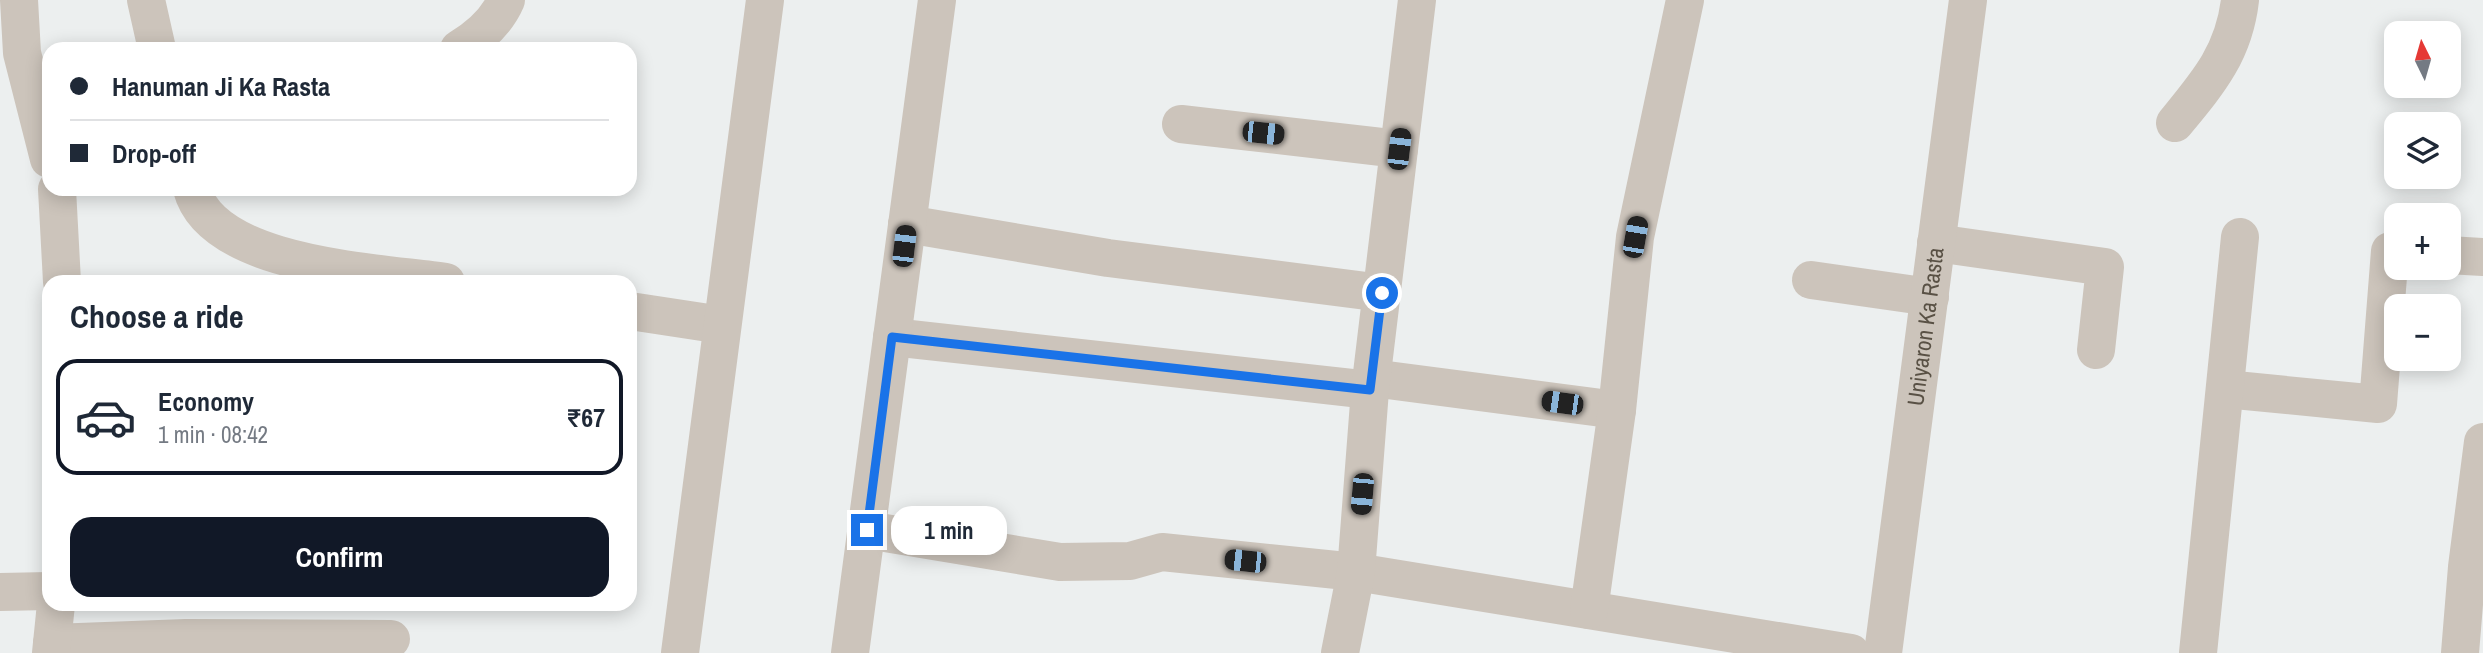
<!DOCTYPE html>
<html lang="en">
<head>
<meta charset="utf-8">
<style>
	body { margin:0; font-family:"Archivo Narrow",sans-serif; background:#f2f2f3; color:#1f2937; height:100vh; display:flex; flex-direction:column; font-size:26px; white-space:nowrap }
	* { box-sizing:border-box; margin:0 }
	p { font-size:23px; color:#747a83 }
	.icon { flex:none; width:38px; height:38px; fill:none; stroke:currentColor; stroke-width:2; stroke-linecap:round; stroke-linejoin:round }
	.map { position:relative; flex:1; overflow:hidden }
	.side { position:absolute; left:42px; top:275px; width:595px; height:336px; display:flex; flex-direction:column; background:#fff; border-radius:21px; box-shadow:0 4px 18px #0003 }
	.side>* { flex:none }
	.hud { position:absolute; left:42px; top:42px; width:595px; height:154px; border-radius:21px; box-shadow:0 4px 18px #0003; display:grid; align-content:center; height:154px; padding:0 28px; background:#fff }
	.needle { width:46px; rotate:355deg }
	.tools { position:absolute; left:2384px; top:21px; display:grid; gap:14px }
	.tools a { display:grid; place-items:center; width:77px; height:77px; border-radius:14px; background:#fff; box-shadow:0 4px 18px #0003; font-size:35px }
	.end { position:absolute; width:32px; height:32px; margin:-16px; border:9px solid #1a73e8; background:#fff; box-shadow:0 0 0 4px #fff }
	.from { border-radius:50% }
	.bubble { position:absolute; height:49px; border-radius:21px; background:#fff; box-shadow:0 4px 18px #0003; font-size:23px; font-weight:700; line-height:49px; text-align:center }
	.car { position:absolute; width:21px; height:42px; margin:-21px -10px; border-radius:9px; box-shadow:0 0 5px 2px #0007; background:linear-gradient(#222 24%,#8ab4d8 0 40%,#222 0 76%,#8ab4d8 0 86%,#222 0) }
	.hud b { display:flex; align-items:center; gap:24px; height:66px; font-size:26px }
	.hud b+b { border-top:2px solid #e0e1e3 }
	.hud i { width:18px; height:18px; background:#1f2937 }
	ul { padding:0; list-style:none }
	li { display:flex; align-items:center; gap:21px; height:116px; margin:0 14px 10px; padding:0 14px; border:4px solid transparent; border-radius:21px }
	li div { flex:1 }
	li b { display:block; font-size:26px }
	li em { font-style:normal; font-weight:700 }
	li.on { border-color:#111827 }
	li>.icon { width:63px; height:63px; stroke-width:1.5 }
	h2 { padding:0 28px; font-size:32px; line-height:84px }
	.cta { display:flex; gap:14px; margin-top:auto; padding:14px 28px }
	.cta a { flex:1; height:80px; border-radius:21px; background:#111827; color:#fff; font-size:28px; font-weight:700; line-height:80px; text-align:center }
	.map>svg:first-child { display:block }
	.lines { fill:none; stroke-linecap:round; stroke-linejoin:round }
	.minor { stroke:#ccc4bb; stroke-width:38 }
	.route { stroke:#1a73e8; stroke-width:9 }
	.labels { text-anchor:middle; stroke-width:6; stroke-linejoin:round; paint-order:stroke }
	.street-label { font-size:23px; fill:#595145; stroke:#fff }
</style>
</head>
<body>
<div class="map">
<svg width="2483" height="653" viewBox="0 0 2483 653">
	<rect width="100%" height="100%" fill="#ecefef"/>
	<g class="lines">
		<g class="minor">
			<polyline points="19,0 22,53 49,159"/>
			<polyline points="146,0 157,49"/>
			<path d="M459 49C479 37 497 21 506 0"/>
			<path d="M2175 123C2208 83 2234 53 2240 0"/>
			<polyline points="1181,124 1399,149"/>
			<polyline points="57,189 62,282"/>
			<path d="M192 189C213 267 379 272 446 282"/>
			<polyline points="907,224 1108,258 1382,293"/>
			<polyline points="1936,243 2105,267 2096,350"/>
			<polyline points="2448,255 2483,257"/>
			<polyline points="1811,280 1930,297"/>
			<polyline points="630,311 722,325"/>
			<polyline points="892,337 1370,390"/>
			<polyline points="1372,378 1617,410"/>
			<polyline points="2225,389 2378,404 2390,251 2396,252"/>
			<polyline points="867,530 1060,562 1130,561 1162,552 1356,572 1851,653"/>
			<polyline points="0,592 49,591"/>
			<polyline points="1589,610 1617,410 1635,237 1685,0"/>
			<polyline points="52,643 186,638 391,639"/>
			<polyline points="51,653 56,604"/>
			<polyline points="680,653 765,0"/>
			<polyline points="850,653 937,0"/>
			<polyline points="1340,653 1356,572 1370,390 1417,0"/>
			<path id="s1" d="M1883 653 1968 0"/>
			<polyline points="2198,653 2240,237"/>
			<polyline points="2460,653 2467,567 2483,442"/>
		</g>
	</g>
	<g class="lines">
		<polyline class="route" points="867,530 892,337 1370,390 1382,293"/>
	</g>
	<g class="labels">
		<g class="street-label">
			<text dy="8" stroke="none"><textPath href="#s1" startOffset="329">Uniyaron Ka Rasta</textPath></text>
		</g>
	</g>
</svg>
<div class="tools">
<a><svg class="needle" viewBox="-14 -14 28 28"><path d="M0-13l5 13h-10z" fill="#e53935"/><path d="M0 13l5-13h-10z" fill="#747a83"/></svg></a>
<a><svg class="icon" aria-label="layers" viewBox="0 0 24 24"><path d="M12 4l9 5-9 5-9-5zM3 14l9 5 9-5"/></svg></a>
<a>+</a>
<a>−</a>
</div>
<i class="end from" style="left:1382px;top:293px"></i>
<i class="end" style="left:867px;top:530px"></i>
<div class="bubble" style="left:891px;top:506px;width:116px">1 min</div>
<i class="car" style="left:1263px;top:133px;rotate:96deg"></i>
<i class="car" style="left:1399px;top:149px;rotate:7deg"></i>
<i class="car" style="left:1635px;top:237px;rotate:10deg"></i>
<i class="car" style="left:904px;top:246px;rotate:7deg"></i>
<i class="car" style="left:1562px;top:403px;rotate:278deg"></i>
<i class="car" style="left:1362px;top:494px;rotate:185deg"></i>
<i class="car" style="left:1245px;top:561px;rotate:276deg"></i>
<div class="hud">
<b><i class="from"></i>Hanuman Ji Ka Rasta</b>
<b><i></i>Drop-off</b>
</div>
<section class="side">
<h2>Choose a ride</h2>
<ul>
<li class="on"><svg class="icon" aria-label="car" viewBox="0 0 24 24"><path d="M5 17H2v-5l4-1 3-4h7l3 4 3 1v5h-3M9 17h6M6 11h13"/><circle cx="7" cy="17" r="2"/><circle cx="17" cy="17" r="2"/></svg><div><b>Economy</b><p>1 min · 08:42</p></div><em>₹67</em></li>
</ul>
<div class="cta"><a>Confirm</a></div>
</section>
</div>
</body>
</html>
